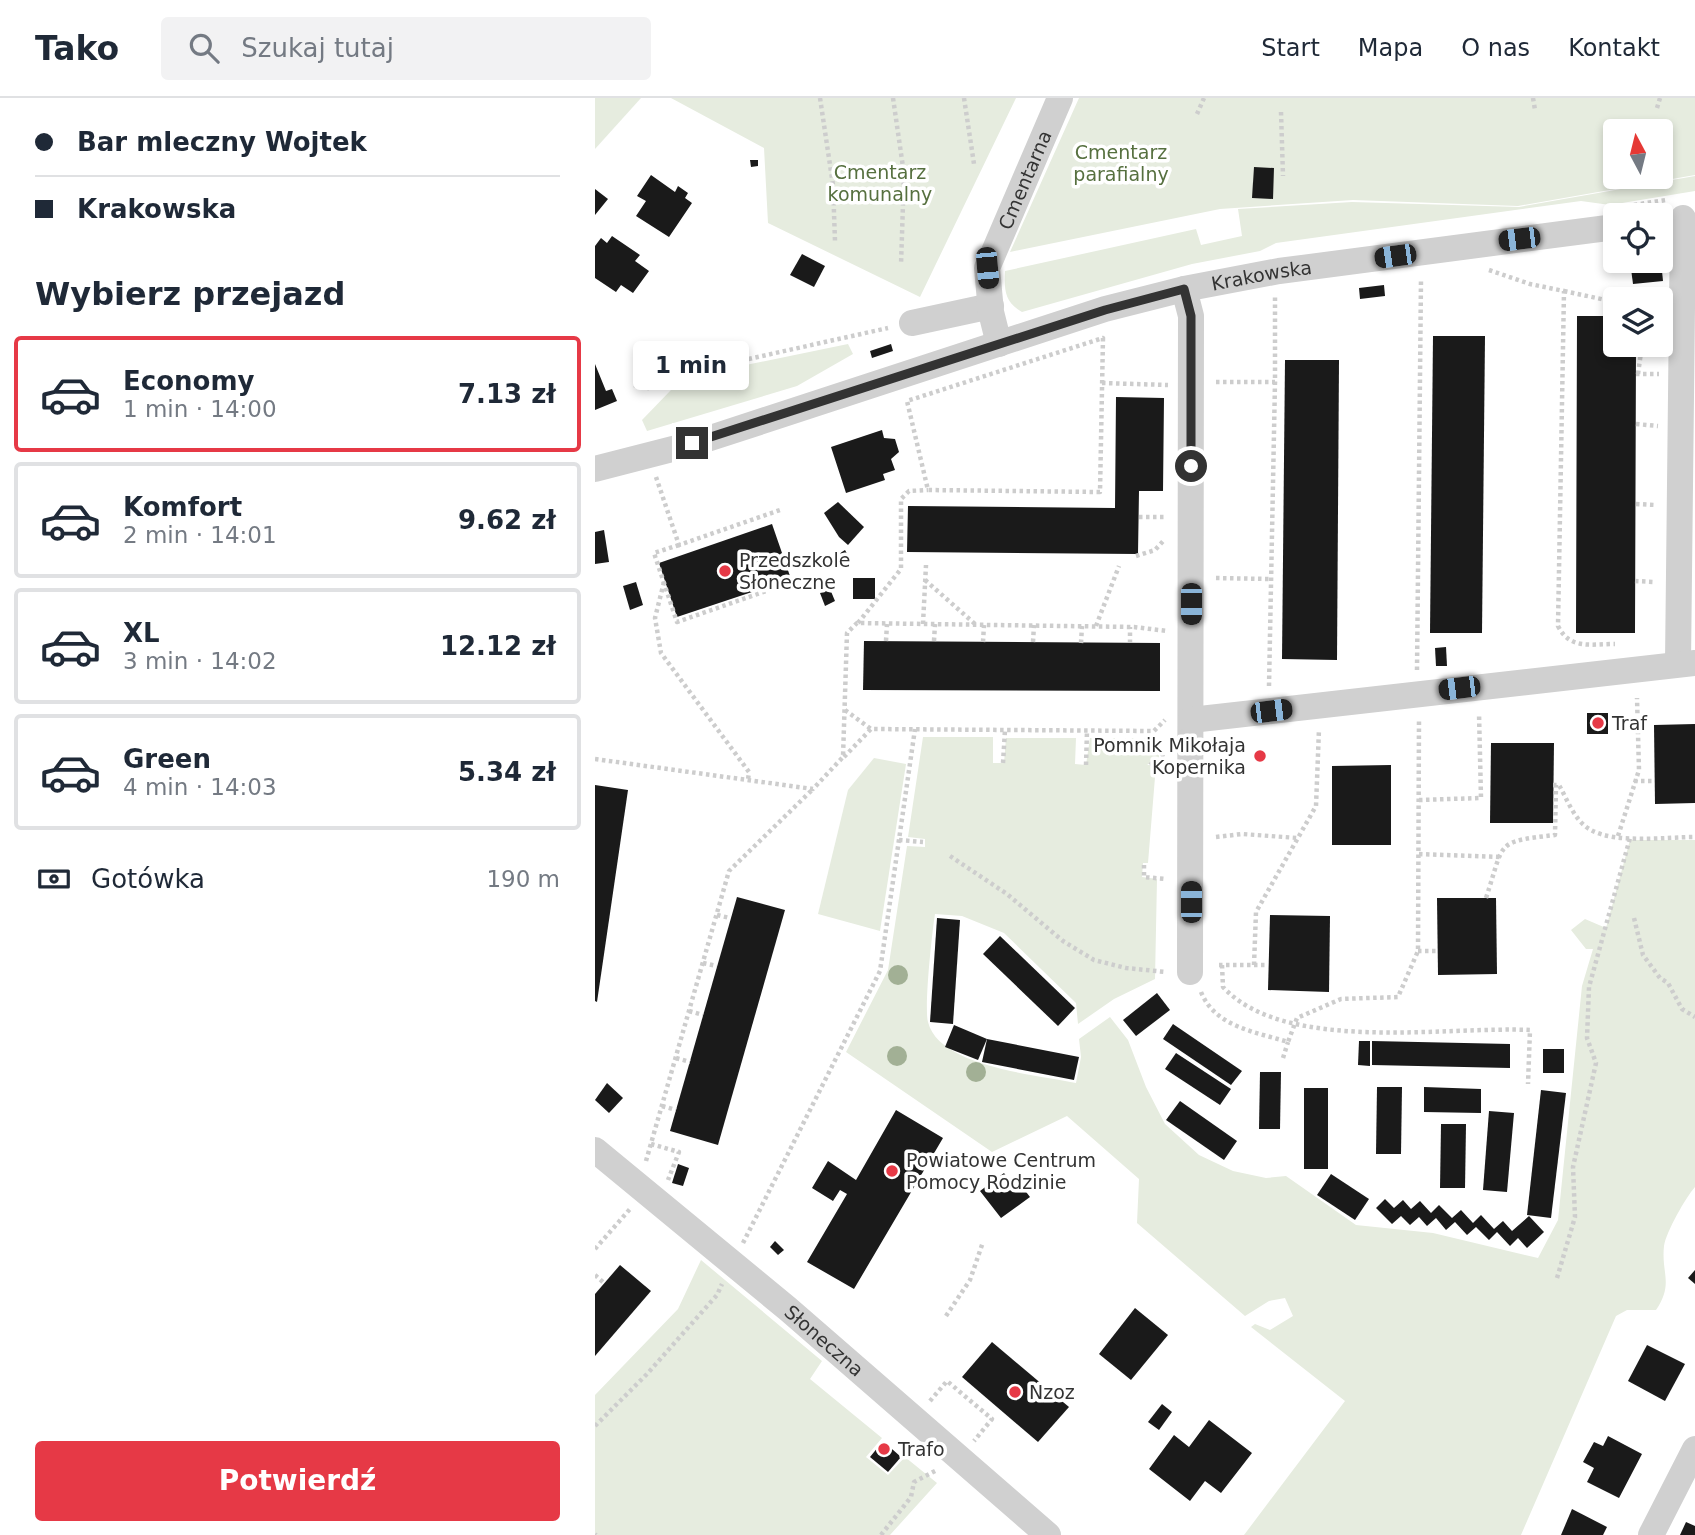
<!DOCTYPE html>
<html lang="pl">
<head>
<meta charset="utf-8">
<style>
	body { margin:0; font-family:"DejaVu Sans",sans-serif; background:#f2f2f3; color:#1f2937; height:100vh; display:flex; flex-direction:column; font-size:26px; white-space:nowrap }
	* { box-sizing:border-box; margin:0 }
	p { font-size:23px; color:#747a83 }
	.icon { flex:none; width:38px; height:38px; fill:none; stroke:currentColor; stroke-width:2; stroke-linecap:round; stroke-linejoin:round }
	.map { position:relative; flex:1; overflow:hidden }
	.details { display:flex; flex-direction:column; background:#fff; width:595px }
	.details>* { flex:none }
	.guide { display:grid; align-content:center; height:154px; padding:0 35px; background:#fff }
	.needle { width:46px; rotate:353deg }
	.tools { position:absolute; left:1008px; top:21px; display:grid; gap:14px }
	.tools a { display:grid; place-items:center; width:70px; height:70px; border-radius:7px; background:#fff; box-shadow:0 4px 10px #0003; font-size:35px }
	.end { position:absolute; width:32px; height:32px; margin:-16px; border:9px solid #333; background:#fff; box-shadow:0 0 0 4px #fff }
	.from { border-radius:50% }
	.bubble { position:absolute; height:49px; border-radius:7px; background:#fff; box-shadow:0 4px 10px #0003; font-size:23px; font-weight:800; line-height:49px; text-align:center }
	.car { position:absolute; width:21px; height:42px; margin:-21px -10px; border-radius:9px; box-shadow:0 0 5px 2px #0007; background:linear-gradient(#222 24%,#8ab4d8 0 40%,#222 0 76%,#8ab4d8 0 86%,#222 0) }
	.guide b { display:flex; align-items:center; gap:24px; height:66px; font-size:26px }
	.guide b+b { border-top:2px solid #e0e1e3 }
	.guide i { width:18px; height:18px; background:#1f2937 }
	ul { padding:0; list-style:none }
	li { display:flex; align-items:center; gap:21px; height:116px; margin:0 14px 10px; padding:0 21px; border:4px solid #e0e1e3; border-radius:7px }
	li div { flex:1 }
	li b { display:block; font-size:26px }
	li em { font-style:normal; font-weight:800 }
	li.current { border-color:#e63946 }
	li>.icon { width:63px; height:63px; stroke-width:1.5 }
	h2 { padding:0 35px; font-size:32px; line-height:84px }
	.pay { display:flex; align-items:center; gap:18px; height:77px; padding:0 35px; font-size:26px }
	.pay p { margin-inline-start:auto }
	.action { display:flex; gap:14px; margin-top:auto; padding:14px 35px }
	.action a { flex:1; height:80px; border-radius:7px; background:#e63946; color:#fff; font-size:28px; font-weight:800; line-height:80px; text-align:center }
	header { display:flex; align-items:center; gap:42px; box-sizing:border-box; height:98px; padding:0 35px; background:#fff; border-bottom:2px solid #e0e1e3 }
	header strong { font-size:33px }
	nav { display:flex; gap:38px; margin-inline-start:auto; font-size:24px }
	.search { width:490px; height:63px; background:#f2f2f3; display:flex; align-items:center; gap:18px; box-sizing:border-box; padding:0 24px; border-radius:7px; color:#747a83; font-size:26px }
	main { display:flex; flex:1; min-height:0 }
	.map>svg:first-child { display:block }
	.green { fill:#e6ecdf; fill-rule:evenodd }
	.building { fill:#1a1a1a }
	.lines { fill:none; stroke-linecap:round; stroke-linejoin:round }
	.path { stroke:#cdcdcd; stroke-width:4.5; stroke-dasharray:3.5 3.5; stroke-linecap:butt }
	.minor { stroke:#d0d0d0; stroke-width:26 }
	.tree { fill:#a2b095 }
	.route { stroke:#333; stroke-width:9 }
	.poi-dot { fill:#e63946; stroke:#fff; stroke-width:2.5 }
	.labels { text-anchor:middle; stroke-width:7; stroke-linejoin:round; paint-order:stroke }
	.park-label { font-size:19px; fill:#56703f; stroke:#fff }
	.street-label { font-size:19px; fill:#333; stroke:#fff }
	.poi-label { font-size:19px; fill:#333; stroke:#fff; text-anchor:start }
</style>
</head>
<body>
<header>
<strong>Tako</strong>
<div class="search"><svg class="icon" aria-label="search" viewBox="0 0 24 24"><circle cx="10" cy="10" r="6"/><path d="M15 15l6 6"/></svg>Szukaj tutaj</div>
<nav><a>Start</a><a>Mapa</a><a>O nas</a><a>Kontakt</a></nav>
</header>
<main>
<section class="details">
<div class="guide">
<b><i class="from"></i>Bar mleczny Wojtek</b>
<b><i></i>Krakowska</b>
</div>
<h2>Wybierz przejazd</h2>
<ul>
<li class="current"><svg class="icon" aria-label="car" viewBox="0 0 24 24"><path d="M5 17H2v-5l4-1 3-4h7l3 4 3 1v5h-3M9 17h6M6 11h13"/><circle cx="7" cy="17" r="2"/><circle cx="17" cy="17" r="2"/></svg><div><b>Economy</b><p>1 min · 14:00</p></div><em>7.13 zł</em></li>
<li><svg class="icon" aria-label="car" viewBox="0 0 24 24"><path d="M5 17H2v-5l4-1 3-4h7l3 4 3 1v5h-3M9 17h6M6 11h13"/><circle cx="7" cy="17" r="2"/><circle cx="17" cy="17" r="2"/></svg><div><b>Komfort</b><p>2 min · 14:01</p></div><em>9.62 zł</em></li>
<li><svg class="icon" aria-label="car" viewBox="0 0 24 24"><path d="M5 17H2v-5l4-1 3-4h7l3 4 3 1v5h-3M9 17h6M6 11h13"/><circle cx="7" cy="17" r="2"/><circle cx="17" cy="17" r="2"/></svg><div><b>XL</b><p>3 min · 14:02</p></div><em>12.12 zł</em></li>
<li><svg class="icon" aria-label="car" viewBox="0 0 24 24"><path d="M5 17H2v-5l4-1 3-4h7l3 4 3 1v5h-3M9 17h6M6 11h13"/><circle cx="7" cy="17" r="2"/><circle cx="17" cy="17" r="2"/></svg><div><b>Green</b><p>4 min · 14:03</p></div><em>5.34 zł</em></li>
</ul>
<div class="pay"><svg class="icon" aria-label="cash" viewBox="0 0 24 24"><path d="M3 7h18v10H3z"/><circle cx="12" cy="12" r="2"/></svg>Gotówka<p>190 m</p></div>
<div class="action"><a>Potwierdź</a></div>
</section>
<div class="map">
<svg width="1100" height="1437" viewBox="0 0 1100 1437">
	<rect width="100%" height="100%" fill="#fff"/>
	<g class="green">
		<polygon points="0,0 46,0 0,51"/>
		<polygon points="76,0 421,0 325,199 173,125 169,50"/>
		<path d="M484 0H1100V77L923 108 758 102 625 111 415 154ZM1020 33H1066V79H1020Z"/>
		<path d="M1100 78V93L1015 107 986 103 681 145 665 153 597 166 427 214C410 204 409 193 410 173L601 131 606 147 647 138 643 111 757 104 924 109Z"/>
		<polygon points="253,246 258,256 202,288 52,333 47,322 76,292 136,270"/>
		<path d="M328 639H398V665H409L411 640H481L480 666 491 667 495 640H564V659L552 667H561L553 765H548L547 779 562 781 560 881 519 901 483 926 481 905 409 835 367 818 340 816C337 834 329 910 333 924 344 969 443 977 481 985L486 959 484 941 515 919 533 942 551 989 570 1026 604 1057 638 1073 671 1080 691 1078 761 1127 838 1135 943 1160 963 1122 987 888 998 851H991L976 832 990 821 1011 830 1035 742H1100V1089C1091 1099 1071 1134 1069 1148 1066 1176 1079 1185 1061 1212H1032L1021 1218 926 1437H649L750 1303 656 1229 660 1226 675 1232 698 1218 690 1200 674 1203 650 1218 542 1125 544 1081 472 1018 397 1054 251 954 293 872 312 748 330 749V741L313 739Z"/>
		<polygon points="279,660 311,666 285,833 223,816 253,692"/>
		<polygon points="106,1162 227,1263 215,1281 287,1340 271,1359 293,1377 310,1359 342,1385 295,1437 0,1437 0,1297 83,1211"/>
	</g>
	<g class="building">
		<polygon points="155,62 163,62 163,68 156,69"/>
		<polygon points="659,69 679,70 678,101 657,100"/>
		<polygon points="56,77 80,94 83,88 93,95 90,100 97,105 74,139 41,118 51,103 42,98"/>
		<polygon points="0,91 13,101 0,117"/>
		<polygon points="17,138 45,157 40,163 54,173 38,195 26,187 21,194 0,180 0,148 6,140 12,145"/>
		<polygon points="207,156 230,168 219,189 195,177"/>
		<polygon points="1035,163 1066,163 1068,183 1038,186"/>
		<polygon points="789,187 790,198 765,201 764,190"/>
		<polygon points="982,218 1020,218 1020,247 1041,247 1040,535 981,535"/>
		<polygon points="838,238 890,238 887,535 835,535"/>
		<polygon points="296,246 298,253 277,260 275,253"/>
		<polygon points="690,262 744,262 742,562 687,561"/>
		<polygon points="0,266 11,293 17,291 22,303 0,312"/>
		<polygon points="521,299 569,300 568,393 544,393 543,456 312,454 313,408 520,410"/>
		<polygon points="287,332 289,340 300,341 304,354 296,361 300,372 288,376 290,382 251,395 236,349"/>
		<polygon points="243,404 269,429 253,447 244,439 229,415"/>
		<polygon points="177,426 196,481 82,519 64,465"/>
		<polygon points="9,432 14,464 0,466 0,434"/>
		<polygon points="250,452 257,465 246,471 239,459"/>
		<rect x="258" y="480" width="22" height="21"/>
		<polygon points="41,484 48,507 35,512 28,488"/>
		<polygon points="235,491 240,503 230,508 225,495"/>
		<polygon points="269,543 565,545 565,593 268,592"/>
		<polygon points="851,549 852,568 841,568 840,550"/>
		<rect x="992" y="615" width="21" height="21"/>
		<polygon points="1100,626 1100,705 1060,706 1059,627"/>
		<polygon points="896,645 959,645 958,725 895,725"/>
		<polygon points="796,667 796,747 737,747 737,668"/>
		<polygon points="0,687 33,692 2,904 0,903"/>
		<polygon points="142,799 190,812 123,1047 75,1033"/>
		<polygon points="842,800 901,800 902,876 843,877"/>
		<polygon points="675,817 735,818 734,894 673,892"/>
		<polygon points="342,820 365,822 358,926 335,924"/>
		<polygon points="405,838 480,910 463,928 388,856"/>
		<polygon points="562,895 575,912 541,938 528,922"/>
		<polygon points="578,926 647,973 636,987 568,941"/>
		<polygon points="359,927 392,941 383,962 350,949"/>
		<polygon points="392,941 484,959 479,982 387,964"/>
		<polygon points="764,943 775,943 775,968 763,967"/>
		<polygon points="777,943 915,946 915,970 777,967"/>
		<rect x="948" y="951" width="21" height="24"/>
		<polygon points="581,955 636,991 625,1007 570,971"/>
		<polygon points="665,974 686,974 685,1031 664,1031"/>
		<polygon points="12,985 28,1000 14,1015 0,1002"/>
		<polygon points="782,989 807,989 806,1056 781,1056"/>
		<polygon points="829,989 886,991 886,1015 829,1014"/>
		<rect x="709" y="990" width="24" height="81"/>
		<polygon points="946,992 971,995 956,1120 932,1117"/>
		<polygon points="585,1003 642,1043 629,1062 571,1022"/>
		<polygon points="301,1012 348,1040 259,1191 212,1164 252,1096 245,1092 238,1103 217,1090 233,1063 261,1082"/>
		<polygon points="894,1013 919,1015 912,1094 888,1092"/>
		<polygon points="846,1026 871,1026 870,1090 845,1090"/>
		<polygon points="83,1066 94,1070 88,1088 77,1085"/>
		<polygon points="409,1075 420,1090 425,1086 435,1099 406,1120 385,1093"/>
		<polygon points="736,1076 774,1101 760,1122 722,1097"/>
		<polygon points="790,1101 799,1110 808,1102 816,1111 825,1103 836,1115 844,1107 857,1120 866,1112 878,1125 886,1117 899,1131 908,1123 917,1133 934,1118 949,1134 932,1150 923,1140 915,1148 902,1134 894,1142 881,1129 872,1137 860,1124 851,1132 841,1120 832,1128 824,1119 815,1127 806,1118 797,1126 781,1110"/>
		<polygon points="180,1143 189,1152 183,1157 175,1149"/>
		<polygon points="25,1167 56,1193 0,1258 0,1196"/>
		<polygon points="1100,1172 1100,1186 1093,1180"/>
		<polygon points="540,1210 573,1237 536,1282 504,1256"/>
		<polygon points="397,1244 474,1309 443,1344 367,1279"/>
		<polygon points="1052,1247 1090,1266 1070,1303 1033,1283"/>
		<polygon points="567,1306 577,1314 564,1332 553,1324"/>
		<polygon points="614,1322 657,1355 626,1395 610,1383 595,1403 554,1371 579,1337 594,1349"/>
		<polygon points="1013,1338 1047,1356 1024,1400 992,1384 999,1370 988,1364 999,1344 1008,1348"/>
		<polygon points="288,1343 306,1359 293,1374 275,1359"/>
		<polygon points="977,1411 1012,1429 1008,1437 966,1437"/>
		<polygon points="1091,1424 1100,1428 1100,1437 1085,1437"/>
	</g>
	<g class="lines">
		<g class="path">
			<polyline points="225,0 238,87 240,143"/>
			<polyline points="298,0 309,76 306,167"/>
			<polyline points="369,0 379,66"/>
			<polyline points="938,0 940,12"/>
			<polyline points="1062,10 1065,0"/>
			<polyline points="686,14 688,78"/>
			<polyline points="602,16 609,0"/>
			<polyline points="1032,108 1071,102"/>
			<path d="M894 172 935 186 969 193 963 528C975 552 996 546 1020 546"/>
			<polyline points="969,193 1020,204"/>
			<polygon points="508,240 505,394 333,392 312,303"/>
			<polyline points="1041,276 1064,276"/>
			<polyline points="1043,276 1047,247"/>
			<polyline points="621,284 680,284 680,198"/>
			<polyline points="507,285 573,287"/>
			<polyline points="39,287 53,290 140,264 293,230"/>
			<polyline points="1041,326 1063,328"/>
			<polyline points="61,379 84,447 188,411"/>
			<polyline points="1041,406 1061,407"/>
			<polyline points="544,419 571,419"/>
			<polyline points="84,447 59,455 82,524 197,484"/>
			<polyline points="541,458 560,452 570,441"/>
			<polyline points="621,480 676,481"/>
			<polyline points="330,482 380,526"/>
			<polyline points="1040,483 1059,484"/>
			<polyline points="69,484 60,520 66,555 154,674 153,682"/>
			<polyline points="263,525 306,471 306,401 314,393 333,392"/>
			<polyline points="328,526 331,467"/>
			<polyline points="501,528 524,468"/>
			<polyline points="291,543 292,526"/>
			<polyline points="339,543 340,526"/>
			<polyline points="388,544 389,527"/>
			<polyline points="438,544 439,527"/>
			<polyline points="486,545 487,528"/>
			<polyline points="535,545 535,529"/>
			<polyline points="822,572 826,181"/>
			<polyline points="674,588 680,284"/>
			<polyline points="250,612 276,631"/>
			<polyline points="249,659 276,631 559,633 570,622"/>
			<polyline points="0,661 218,691 248,659 252,535 262,525 539,529 572,533"/>
			<polyline points="408,665 410,632"/>
			<polyline points="491,667 492,633"/>
			<polyline points="555,667 569,656"/>
			<polyline points="1039,683 1059,683"/>
			<path d="M958 687H964C972 701 980 724 996 732 1021 746 1071 739 1100 739"/>
			<polyline points="824,702 886,700 884,615"/>
			<polyline points="1023,738 1044,672 1042,600"/>
			<polyline points="621,739 647,736 703,740"/>
			<polyline points="304,742 328,744"/>
			<polyline points="824,756 905,759"/>
			<polyline points="355,758 412,796 468,843 499,862 531,870 571,874"/>
			<polyline points="549,767 549,779 570,781"/>
			<path d="M891 800C910 743 899 744 960 737L961 687"/>
			<polyline points="122,817 135,820"/>
			<polyline points="1039,820 1048,857 1065,880 1073,885 1087,911 1100,919"/>
			<polyline points="823,853 843,853"/>
			<polyline points="108,865 122,868"/>
			<polyline points="624,867 673,867"/>
			<path d="M627 867 628 889C690 956 850 928 935 932L933 986"/>
			<polyline points="659,867 661,814 721,708 724,631"/>
			<path d="M606 894C620 929 661 934 693 944L702 920 746 901 803 899 823 853 824 620"/>
			<polyline points="94,913 108,917"/>
			<polyline points="81,960 95,964"/>
			<polyline points="688,960 693,944"/>
			<polyline points="67,1008 81,1012"/>
			<polyline points="56,1046 84,1054 73,1082"/>
			<polyline points="51,1063 134,773 217,692"/>
			<polyline points="148,1145 285,873 320,631"/>
			<polyline points="0,1151 35,1111"/>
			<polyline points="0,1177 9,1185"/>
			<polyline points="962,1180 980,1119 978,1069 1001,965 992,940 994,889 1035,740"/>
			<polyline points="351,1218 375,1182 388,1144"/>
			<polyline points="335,1303 352,1283 397,1321 379,1343"/>
			<polyline points="0,1328 52,1276 122,1197 127,1186"/>
			<polyline points="0,1436 1,1437"/>
			<polyline points="286,1437 316,1399 319,1384 342,1372"/>
		</g>
		<g class="minor">
			<polyline points="589,191 596,218 595,874"/>
			<polyline points="317,225 396,208"/>
			<path id="s1" d="M404 246 396 214 392 170 465 0"/>
			<path id="s2" d="M0 371 97 346 510 211 589 191 684 173 1020 129"/>
			<polyline points="1083,565 1088,120"/>
			<polyline points="596,622 1100,565"/>
			<path id="s3" d="M0 1052 193 1211 453 1437"/>
			<polyline points="1056,1437 1100,1351"/>
		</g>
	</g>
	<g class="tree">
		<circle cx="303" cy="877" r="10"/>
		<circle cx="302" cy="958" r="10"/>
		<circle cx="381" cy="974" r="10"/>
	</g>
	<g class="lines">
		<polyline class="route" points="97,345 510,212 589,191 596,218 596,368"/>
	</g>
	<g class="poi-dot">
		<circle cx="130" cy="473" r="7"/>
		<circle cx="1003" cy="625" r="7"/>
		<circle cx="665" cy="658" r="7"/>
		<circle cx="297" cy="1073" r="7"/>
		<circle cx="420" cy="1294" r="7"/>
		<circle cx="289" cy="1351" r="7"/>
	</g>
	<g class="labels">
		<g class="park-label">
			<text x="526" y="61">Cmentarz<tspan x="526" dy="22">parafialny</tspan></text>
			<text x="285" y="81">Cmentarz<tspan x="285" dy="22">komunalny</tspan></text>
		</g>
		<g class="street-label">
			<text dy="7" stroke="none"><textPath href="#s1" startOffset="173">Cmentarna</textPath></text>
			<text dy="7" stroke="none"><textPath href="#s2" startOffset="695">Krakowska</textPath></text>
			<text dy="7" stroke="none"><textPath href="#s3" startOffset="298">Słoneczna</textPath></text>
		</g>
		<g class="poi-label">
			<text x="144" y="469">Przedszkole<tspan x="144" dy="22">Słoneczne</tspan></text>
			<text x="1017" y="632">Traf</text>
			<text x="651" y="654" text-anchor="end">Pomnik Mikołaja<tspan x="651" dy="22">Kopernika</tspan></text>
			<text x="311" y="1069">Powiatowe Centrum<tspan x="311" dy="22">Pomocy Rodzinie</tspan></text>
			<text x="434" y="1301">Nzoz</text>
			<text x="303" y="1358">Trafo</text>
		</g>
	</g>
</svg>
<div class="tools">
<a><svg class="needle" viewBox="-14 -14 28 28"><path d="M0-13l5 13h-10z" fill="#e53935"/><path d="M0 13l5-13h-10z" fill="#747a83"/></svg></a>
<a><svg class="icon" aria-label="locate" viewBox="0 0 24 24"><circle cx="12" cy="12" r="6"/><path d="M12 2v4M12 18v4M2 12h4M18 12h4"/></svg></a>
<a><svg class="icon" aria-label="layers" viewBox="0 0 24 24"><path d="M12 4l9 5-9 5-9-5zM3 14l9 5 9-5"/></svg></a>
</div>
<i class="end from" style="left:596px;top:368px"></i>
<i class="end" style="left:97px;top:345px"></i>
<div class="bubble" style="left:38px;top:243px;width:116px">1 min</div>
<i class="car" style="left:924px;top:141px;rotate:263deg"></i>
<i class="car" style="left:800px;top:158px;rotate:262deg"></i>
<i class="car" style="left:392px;top:170px;rotate:175deg"></i>
<i class="car" style="left:596px;top:506px;rotate:180deg"></i>
<i class="car" style="left:864px;top:590px;rotate:263deg"></i>
<i class="car" style="left:676px;top:613px;rotate:83deg"></i>
<i class="car" style="left:596px;top:804px;rotate:0deg"></i>
</div>
</main>
</body>
</html>
